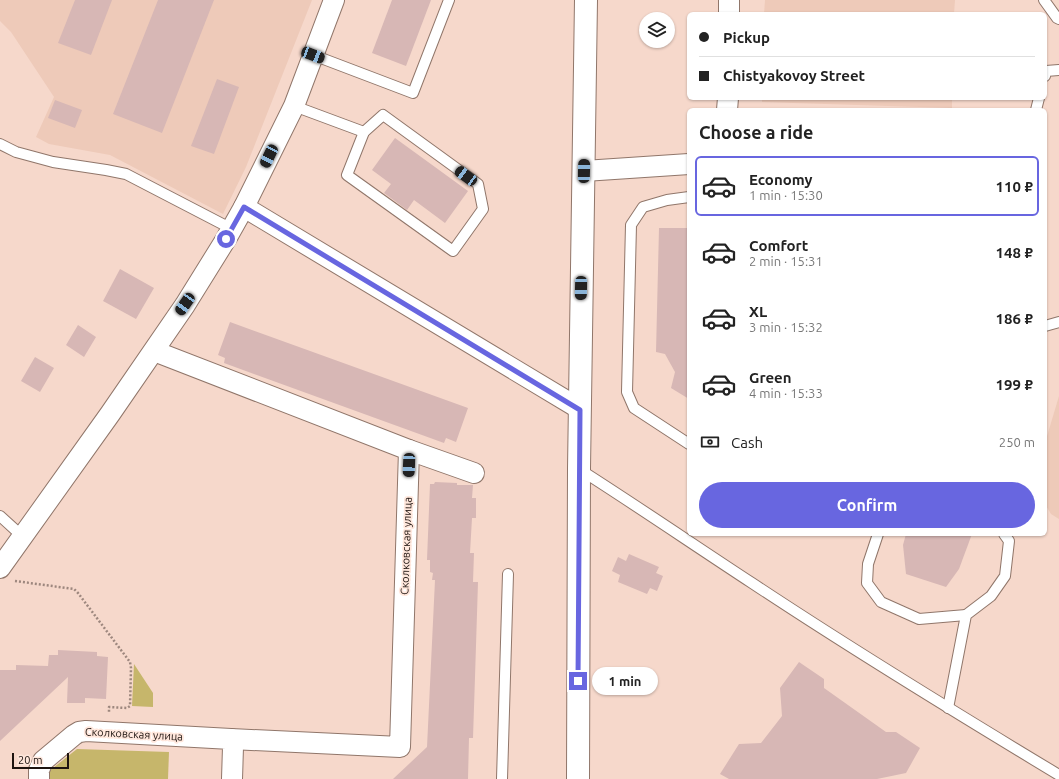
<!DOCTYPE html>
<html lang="en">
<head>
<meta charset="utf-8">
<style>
	body { margin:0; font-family:Ubuntu,sans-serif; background:#f6f6f6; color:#222; height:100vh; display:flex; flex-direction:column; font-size:15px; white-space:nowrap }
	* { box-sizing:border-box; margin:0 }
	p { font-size:13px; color:#767676 }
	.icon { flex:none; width:22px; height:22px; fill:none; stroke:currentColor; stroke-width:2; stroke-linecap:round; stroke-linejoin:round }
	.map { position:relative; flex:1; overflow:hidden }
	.side { position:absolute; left:687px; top:108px; width:360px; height:428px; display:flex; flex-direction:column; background:#fff; border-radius:6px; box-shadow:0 1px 3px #0004 }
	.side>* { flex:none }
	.top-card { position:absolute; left:687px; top:12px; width:360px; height:88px; border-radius:6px; box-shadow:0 1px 3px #0004; display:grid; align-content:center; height:88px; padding:0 12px; background:#fff }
	.fabs { position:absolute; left:639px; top:12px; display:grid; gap:8px }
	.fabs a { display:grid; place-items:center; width:36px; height:36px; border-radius:50%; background:#fff; box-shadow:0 1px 3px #0004; font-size:20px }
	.scale { position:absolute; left:12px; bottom:10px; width:57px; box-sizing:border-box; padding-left:4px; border:2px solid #1d130f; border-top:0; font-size:11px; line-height:14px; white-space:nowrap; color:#1d130f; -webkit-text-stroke:3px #ffe7dc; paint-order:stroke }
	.end { position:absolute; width:18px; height:18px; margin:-9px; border:5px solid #6866e0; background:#fff; box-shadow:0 0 0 2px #fff }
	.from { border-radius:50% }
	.bubble { position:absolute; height:28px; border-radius:14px; background:#fff; box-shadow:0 1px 3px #0004; font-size:13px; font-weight:600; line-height:28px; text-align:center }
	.car { position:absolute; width:12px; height:24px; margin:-12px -6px; border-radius:5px; box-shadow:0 0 3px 1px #0007; background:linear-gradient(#222 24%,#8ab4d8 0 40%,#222 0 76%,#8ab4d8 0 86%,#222 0) }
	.top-card b { display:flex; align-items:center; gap:14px; height:38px; font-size:15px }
	.top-card b+b { border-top:1px solid #e0e0e0 }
	.top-card i { width:10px; height:10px; background:#222 }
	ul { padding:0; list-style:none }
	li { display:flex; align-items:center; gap:12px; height:60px; margin:0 8px 6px; padding:0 4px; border:2px solid transparent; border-radius:6px }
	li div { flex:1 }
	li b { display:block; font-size:15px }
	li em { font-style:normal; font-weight:600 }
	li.selected { border-color:#6866e0 }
	li>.icon { width:36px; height:36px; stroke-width:1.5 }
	h2 { padding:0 12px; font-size:18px; line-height:48px }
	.pay { display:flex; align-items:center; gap:10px; height:44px; padding:0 12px; font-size:15px }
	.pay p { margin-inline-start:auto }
	.primary-button { display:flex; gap:8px; margin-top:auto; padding:8px 12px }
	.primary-button a { flex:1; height:46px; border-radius:24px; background:#6866e0; color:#fff; font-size:16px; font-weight:600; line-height:46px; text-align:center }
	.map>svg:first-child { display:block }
	.built { fill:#eecab9 }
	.green { fill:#c6b66b }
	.building { fill:#d7b7b5 }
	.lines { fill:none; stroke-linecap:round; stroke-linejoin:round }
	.service-casing { stroke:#90766a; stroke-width:12 }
	.minor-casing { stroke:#90766a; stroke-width:22 }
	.tertiary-casing { stroke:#90766a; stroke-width:24 }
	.path { stroke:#9d877e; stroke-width:2.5; stroke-dasharray:2 2; stroke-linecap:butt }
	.service { stroke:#fff; stroke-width:10 }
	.minor { stroke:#fff; stroke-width:20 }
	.tertiary { stroke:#fff; stroke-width:22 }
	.route { stroke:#6866e0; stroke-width:5 }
	.labels { text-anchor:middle; stroke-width:3.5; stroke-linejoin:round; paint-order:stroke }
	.street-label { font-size:11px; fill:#1d130f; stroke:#ffe7dc }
</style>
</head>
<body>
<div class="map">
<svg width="1059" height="779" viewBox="0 0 1059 779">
	<rect width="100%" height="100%" fill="#f6d8cb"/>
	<g class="built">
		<polygon points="0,0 312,0 246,167 223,214 110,155 49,144 36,137 54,97 11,32 0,21"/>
		<polygon points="765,0 955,0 954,14 764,14"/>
		<polygon points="762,98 952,98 952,108 762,102"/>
		<polygon points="1059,396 1059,519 1051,514 1045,504 1045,443"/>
	</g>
	<g class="green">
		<polygon points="134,664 153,693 153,707 132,706"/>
		<polygon points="77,749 169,752 168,779 48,779 48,772"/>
	</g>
	<g class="building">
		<polygon points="75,0 112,0 91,55 58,43"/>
		<polygon points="158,0 214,0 162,133 113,114"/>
		<polygon points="392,0 431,0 406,66 372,53"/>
		<polygon points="217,79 239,87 214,154 191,146"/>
		<polygon points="55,100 82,110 75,128 48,118"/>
		<polygon points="395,138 468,191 445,223 414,200 407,210 384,193 391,184 372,170"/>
		<polygon points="659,228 689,228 689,399 671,388 675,372 665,354 656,352"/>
		<polygon points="120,269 154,288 136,319 103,301"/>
		<polygon points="230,322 468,408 456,442 446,438 444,443 224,363 225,358 218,355"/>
		<polygon points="78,325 96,337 84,357 66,345"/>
		<polygon points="35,357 54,368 40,392 21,381"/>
		<polygon points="435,482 457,483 457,485 473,485 472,498 476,498 476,518 472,518 470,553 474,553 473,582 478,582 475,677 473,738 469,738 468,779 393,779 427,747 435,580 432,580 433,573 430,572 430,560 427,560 430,484 434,484"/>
		<polygon points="906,534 972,534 959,569 946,587 906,574 903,545"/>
		<polygon points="629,554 659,567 656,573 663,576 657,591 650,588 647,594 618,582 620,575 612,571 618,557 626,561"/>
		<polygon points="58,650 97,652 97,656 108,657 106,699 85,698 85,703 67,703 68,677 0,741 0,670 16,670 16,665 48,666 49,655 58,655"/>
		<polygon points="799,662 824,679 824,688 886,732 896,732 920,748 906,773 877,779 729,779 720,774 739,744 761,743 782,716 780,688"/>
	</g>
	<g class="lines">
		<g class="service-casing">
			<g id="service">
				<polyline points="1044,0 1057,18 1059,19"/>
				<polyline points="313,55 413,93 449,0"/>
				<polyline points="1045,76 1046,71 1059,70"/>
				<polyline points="294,106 364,132"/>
				<polyline points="1036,110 1039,98"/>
				<polygon points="383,115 478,184 483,209 453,251 347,175 364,132"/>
				<polyline points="0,144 16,152 53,162 106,170 126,174 232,229"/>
				<polyline points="689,197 667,200 643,207 631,225 627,392 634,408 689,444"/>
				<polyline points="1045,326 1059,322"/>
				<path d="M579 469C637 506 694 545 752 583 853 650 956 713 1059 775"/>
				<polyline points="0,516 22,536"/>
				<polyline points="878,534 868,564 867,583 881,602 919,619 966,615"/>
				<polyline points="948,708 966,615 991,596 1005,576 1009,541 1004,534"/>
				<polyline points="502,779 508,574"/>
			</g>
		</g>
		<g class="minor-casing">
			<g id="minor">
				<polyline points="729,14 729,0"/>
				<polyline points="727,110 728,98"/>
				<polyline points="584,171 689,164"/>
				<polyline points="244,207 580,409"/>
				<polyline points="154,351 409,450 400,747 231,739"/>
				<polyline points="409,450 474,473"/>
				<polyline points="0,568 110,414 185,305 226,239 244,207 294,106 334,0"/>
				<polyline points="39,779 39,770 43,761 74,735 79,732 86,731 231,739 233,747 232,779"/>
			</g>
		</g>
		<g class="tertiary-casing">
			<polyline id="tertiary" points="578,779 579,469 586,0"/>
		</g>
		<polyline class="path" points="15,581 74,589 78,593 130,662 131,668 130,706 127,708 109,707 109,713"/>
		<use href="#service" class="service"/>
		<use href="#minor" class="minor"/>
		<use href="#tertiary" class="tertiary"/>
	</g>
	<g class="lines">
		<polyline class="route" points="226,239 244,207 580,410 578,681"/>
	</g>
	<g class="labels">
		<g class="street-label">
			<text transform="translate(406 546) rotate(-88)" y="4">Сколковская улица</text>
			<text transform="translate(134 734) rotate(3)" y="4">Сколковская улица</text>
		</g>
	</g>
</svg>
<div class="fabs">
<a><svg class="icon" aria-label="layers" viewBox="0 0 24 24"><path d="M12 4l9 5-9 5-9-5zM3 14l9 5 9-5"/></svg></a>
</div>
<div class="scale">20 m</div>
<i class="end from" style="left:226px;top:239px"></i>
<i class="end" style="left:578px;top:681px"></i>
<div class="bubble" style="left:592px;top:667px;width:66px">1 min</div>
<i class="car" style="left:313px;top:55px;rotate:111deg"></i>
<i class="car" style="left:269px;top:156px;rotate:206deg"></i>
<i class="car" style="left:584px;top:171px;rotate:1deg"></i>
<i class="car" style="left:466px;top:176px;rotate:306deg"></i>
<i class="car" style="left:581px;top:288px;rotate:181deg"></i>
<i class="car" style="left:185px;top:304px;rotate:215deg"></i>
<i class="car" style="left:409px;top:465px;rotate:182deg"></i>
<div class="top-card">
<b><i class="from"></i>Pickup</b>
<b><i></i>Chistyakovoy Street</b>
</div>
<section class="side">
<h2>Choose a ride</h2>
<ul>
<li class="selected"><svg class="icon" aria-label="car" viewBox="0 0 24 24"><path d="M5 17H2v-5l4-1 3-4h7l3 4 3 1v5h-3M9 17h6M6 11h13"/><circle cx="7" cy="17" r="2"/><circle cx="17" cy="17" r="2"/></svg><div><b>Economy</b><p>1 min · 15:30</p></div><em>110 ₽</em></li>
<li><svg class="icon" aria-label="car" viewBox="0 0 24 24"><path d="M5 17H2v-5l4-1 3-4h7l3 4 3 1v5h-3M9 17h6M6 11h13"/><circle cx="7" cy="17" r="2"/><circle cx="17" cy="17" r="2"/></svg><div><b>Comfort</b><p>2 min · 15:31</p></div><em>148 ₽</em></li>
<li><svg class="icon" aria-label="car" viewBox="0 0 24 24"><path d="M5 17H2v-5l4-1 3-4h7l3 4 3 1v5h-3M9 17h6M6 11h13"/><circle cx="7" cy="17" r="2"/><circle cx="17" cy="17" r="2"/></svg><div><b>XL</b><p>3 min · 15:32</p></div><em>186 ₽</em></li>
<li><svg class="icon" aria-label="car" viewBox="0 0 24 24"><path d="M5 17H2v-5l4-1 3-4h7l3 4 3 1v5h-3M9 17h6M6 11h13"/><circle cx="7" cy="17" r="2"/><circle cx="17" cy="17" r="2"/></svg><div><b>Green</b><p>4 min · 15:33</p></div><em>199 ₽</em></li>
</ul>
<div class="pay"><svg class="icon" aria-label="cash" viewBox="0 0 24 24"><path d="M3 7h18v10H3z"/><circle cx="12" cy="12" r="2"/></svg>Cash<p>250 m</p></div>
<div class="primary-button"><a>Confirm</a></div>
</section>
</div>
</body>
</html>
